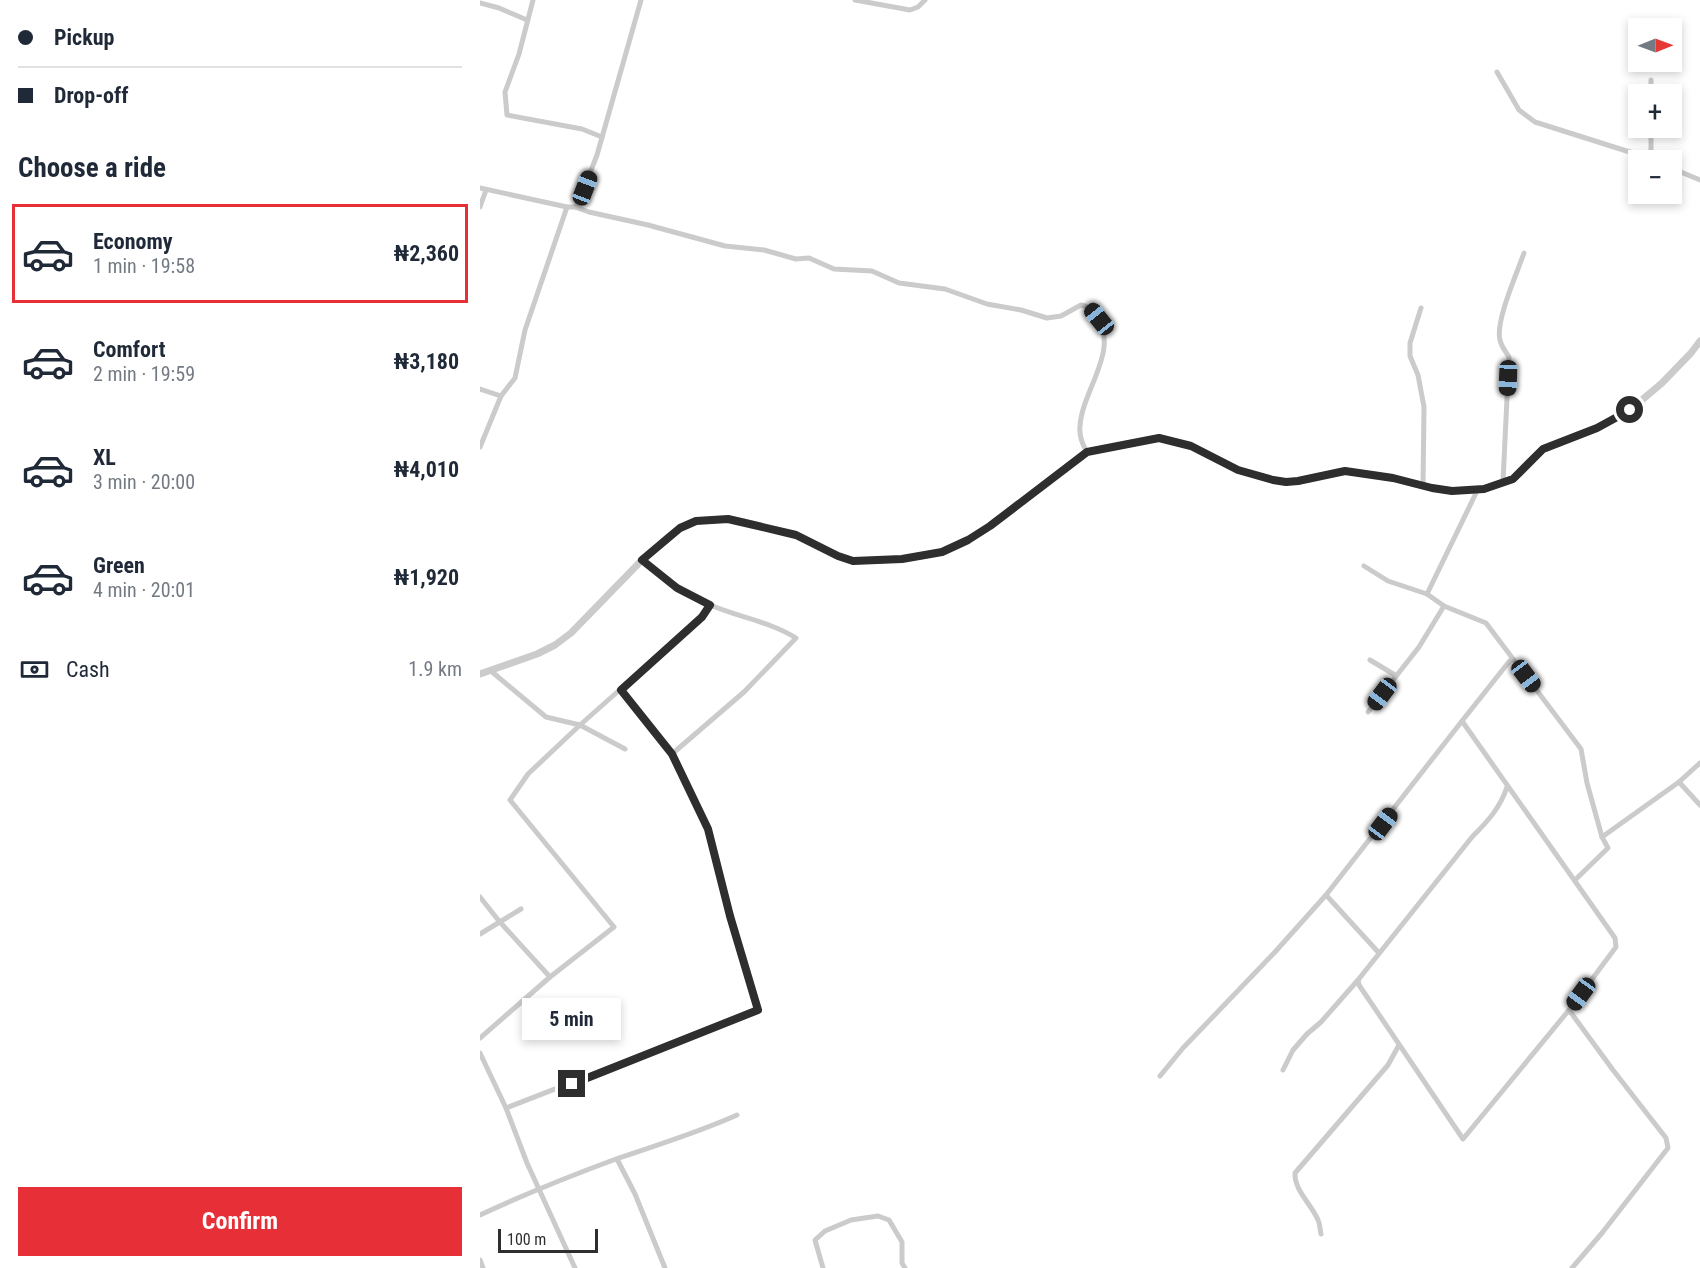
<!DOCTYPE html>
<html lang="en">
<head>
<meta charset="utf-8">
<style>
	body { margin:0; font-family:"Roboto Condensed",sans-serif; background:#f2f2f3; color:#1f2937; height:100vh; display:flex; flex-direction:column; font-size:22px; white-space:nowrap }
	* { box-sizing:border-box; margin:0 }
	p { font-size:20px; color:#747a83 }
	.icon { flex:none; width:33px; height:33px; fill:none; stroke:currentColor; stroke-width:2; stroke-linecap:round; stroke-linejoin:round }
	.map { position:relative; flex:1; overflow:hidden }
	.details { display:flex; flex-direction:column; background:#fff; width:480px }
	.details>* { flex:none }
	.guide { display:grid; align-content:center; height:132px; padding:0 18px; background:#fff }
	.needle { width:39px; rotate:89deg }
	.tools { position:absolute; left:1148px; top:18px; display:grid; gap:12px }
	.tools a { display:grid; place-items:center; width:54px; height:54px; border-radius:0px; background:#fff; box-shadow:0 3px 9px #0003; font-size:30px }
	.scale { position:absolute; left:18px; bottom:15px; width:100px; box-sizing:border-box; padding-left:6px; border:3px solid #2e2e2e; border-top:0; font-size:16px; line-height:21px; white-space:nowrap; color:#2e2e2e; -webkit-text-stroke:4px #fff; paint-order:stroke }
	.end { position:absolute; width:27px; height:27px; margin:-14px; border:8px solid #2e2e2e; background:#fff; box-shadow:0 0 0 3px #fff }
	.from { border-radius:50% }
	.bubble { position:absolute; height:42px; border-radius:0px; background:#fff; box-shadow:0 3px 9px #0003; font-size:20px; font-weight:700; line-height:42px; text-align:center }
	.car { position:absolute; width:18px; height:36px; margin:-18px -9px; border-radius:8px; box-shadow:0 0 4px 2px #0007; background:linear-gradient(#222 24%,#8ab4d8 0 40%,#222 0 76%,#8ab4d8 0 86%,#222 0) }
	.guide b { display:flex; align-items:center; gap:21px; height:57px; font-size:22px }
	.guide b+b { border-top:2px solid #e0e1e3 }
	.guide i { width:15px; height:15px; background:#1f2937 }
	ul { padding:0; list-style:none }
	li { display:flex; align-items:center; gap:18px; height:99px; margin:0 12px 9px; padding:0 6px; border:3px solid transparent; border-radius:0px }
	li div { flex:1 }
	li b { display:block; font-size:22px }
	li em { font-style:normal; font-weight:700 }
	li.selected { border-color:#e62f37 }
	li>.icon { width:54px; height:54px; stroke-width:1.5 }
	h2 { padding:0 18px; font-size:27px; line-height:72px }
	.pay { display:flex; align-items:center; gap:15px; height:66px; padding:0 18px; font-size:22px }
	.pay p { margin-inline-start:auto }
	.button { display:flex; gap:12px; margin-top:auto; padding:12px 18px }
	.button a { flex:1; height:69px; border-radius:0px; background:#e62f37; color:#fff; font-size:24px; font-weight:700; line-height:69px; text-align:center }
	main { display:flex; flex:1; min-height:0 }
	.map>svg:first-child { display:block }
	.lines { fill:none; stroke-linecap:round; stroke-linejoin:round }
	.minor { stroke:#cbcbcb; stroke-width:5 }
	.tertiary { stroke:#cbcbcb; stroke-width:7 }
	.route { stroke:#2e2e2e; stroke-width:8 }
</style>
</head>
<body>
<main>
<section class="details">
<div class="guide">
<b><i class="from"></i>Pickup</b>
<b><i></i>Drop-off</b>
</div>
<h2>Choose a ride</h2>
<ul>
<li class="selected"><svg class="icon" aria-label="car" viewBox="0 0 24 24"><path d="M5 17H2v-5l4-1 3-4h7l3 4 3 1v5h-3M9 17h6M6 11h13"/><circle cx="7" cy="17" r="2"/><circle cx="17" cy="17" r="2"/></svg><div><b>Economy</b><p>1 min · 19:58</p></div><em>₦2,360</em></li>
<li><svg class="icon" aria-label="car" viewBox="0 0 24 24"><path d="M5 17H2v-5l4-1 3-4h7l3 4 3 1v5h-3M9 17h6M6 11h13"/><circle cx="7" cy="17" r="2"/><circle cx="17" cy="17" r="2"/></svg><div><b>Comfort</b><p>2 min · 19:59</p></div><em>₦3,180</em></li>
<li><svg class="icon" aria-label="car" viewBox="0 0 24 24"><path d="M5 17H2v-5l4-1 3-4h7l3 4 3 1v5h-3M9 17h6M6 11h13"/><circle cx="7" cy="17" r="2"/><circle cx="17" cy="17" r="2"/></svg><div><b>XL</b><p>3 min · 20:00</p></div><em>₦4,010</em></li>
<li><svg class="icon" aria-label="car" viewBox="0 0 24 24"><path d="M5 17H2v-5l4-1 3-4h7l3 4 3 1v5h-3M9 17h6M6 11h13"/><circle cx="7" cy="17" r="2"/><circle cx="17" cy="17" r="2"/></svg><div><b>Green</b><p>4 min · 20:01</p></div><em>₦1,920</em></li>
</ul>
<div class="pay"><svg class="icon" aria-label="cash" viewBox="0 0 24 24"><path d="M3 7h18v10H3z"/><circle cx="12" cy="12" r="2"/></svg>Cash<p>1.9 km</p></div>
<div class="button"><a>Confirm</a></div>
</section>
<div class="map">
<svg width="1220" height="1268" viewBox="0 0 1220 1268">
	<rect width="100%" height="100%" fill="#fff"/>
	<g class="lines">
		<g class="minor">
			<polyline points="53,0 39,54 25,92 27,115 102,129 122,137"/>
			<polyline points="375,0 430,10 438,7 445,0"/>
			<polyline points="0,3 19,8 47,20"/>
			<polyline points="1017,72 1039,110 1055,122 1175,160"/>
			<polyline points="1171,94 1171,80"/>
			<polyline points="1171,159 1171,128"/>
			<polyline points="1191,168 1220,180"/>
			<polyline points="0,188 87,207 95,207 98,204 117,155 161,0"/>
			<polyline points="0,207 6,190"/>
			<path d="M95 207 109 212 168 225 245 246 284 250 316 259 329 258 354 269 392 271 419 283 465 289 507 304 541 310 567 318 581 316 601 305C608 306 611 309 615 315 642 348 602 390 600 426 599 436 602 444 607 452"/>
			<polyline points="941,308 930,343 930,356 938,375 944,407 943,486"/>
			<polyline points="0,389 21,396 0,447"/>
			<polyline points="21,396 35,378 45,330 87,207"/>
			<path d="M1023 481 1029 357C1026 352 1021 346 1020 340 1015 322 1037 273 1044 253"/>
			<polyline points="998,489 947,594 964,606 1006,623 1101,749 1107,783 1122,837 1128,848 1095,880"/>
			<polyline points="884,566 908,581 947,594"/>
			<polyline points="890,660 915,675"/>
			<polyline points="11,671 66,717 100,725 145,749"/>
			<path d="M141 690 192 754 264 692 316 638C289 621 257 617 228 604 204 593 183 577 162 560"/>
			<polyline points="888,712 939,647 964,606"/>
			<polyline points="982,721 1032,658"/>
			<polyline points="1199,782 1220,805"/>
			<polyline points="1122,837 1199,782 1220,763"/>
			<polyline points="0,897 19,921 70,977 0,1038"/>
			<polyline points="0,934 41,909"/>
			<path d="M899 953 846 895 982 721 1135 938 1136 947 1089 1010 983 1139 879 985 878 980 992 837C1008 821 1020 808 1027 787"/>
			<polyline points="70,977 134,927 30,800 48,774 100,725 222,617 230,605"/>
			<polyline points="1089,1010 1133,1070 1186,1138 1188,1148 1122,1233 1092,1268"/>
			<polyline points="0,1053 26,1108 47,1163 95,1268"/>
			<polyline points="803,1070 813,1050 827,1034 841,1022 878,980"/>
			<polyline points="680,1076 703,1048 795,952 846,895"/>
			<polyline points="26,1108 278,1010 250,916 228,829 192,754"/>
			<polyline points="137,1159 155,1194 185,1268"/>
			<path d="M0 1215C45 1194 90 1176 136 1159 177 1145 217 1133 257 1115"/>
			<path d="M841 1234C840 1230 840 1224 838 1220 832 1205 814 1190 815 1173L908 1065 919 1045"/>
			<polyline points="0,1260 3,1268"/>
			<polyline points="343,1268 335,1240 345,1231 371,1220 398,1216 409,1220 422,1242 422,1263 425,1268"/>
		</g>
		<polyline class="tertiary" points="0,674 57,654 75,645 91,633 162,560 188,537 200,528 216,521 248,519 264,522 317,535 358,556 373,561 422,559 462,552 488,540 510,526 607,452 679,438 711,446 758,470 793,480 806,482 818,481 865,471 913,478 952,488 972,491 1004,489 1033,479 1063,449 1117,428 1150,410 1182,383 1211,353 1220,341"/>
	</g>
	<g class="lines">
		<polyline class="route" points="92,1084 278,1010 250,916 228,829 192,754 141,690 222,617 230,605 197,588 162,560 200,528 216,521 248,519 316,535 358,556 373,561 422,559 462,552 488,540 510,526 607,452 679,438 711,446 758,470 793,480 806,482 818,481 865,471 913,478 952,488 972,491 1004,489 1033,479 1063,449 1117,428 1150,410"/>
	</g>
</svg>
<div class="tools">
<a><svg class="needle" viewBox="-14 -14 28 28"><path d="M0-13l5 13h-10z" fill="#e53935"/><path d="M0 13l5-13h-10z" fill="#747a83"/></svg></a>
<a>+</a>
<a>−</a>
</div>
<div class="scale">100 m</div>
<i class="end from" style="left:1150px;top:410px"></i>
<i class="end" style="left:92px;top:1084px"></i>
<div class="bubble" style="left:42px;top:998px;width:99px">5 min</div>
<i class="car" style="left:105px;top:188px;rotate:21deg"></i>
<i class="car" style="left:619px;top:319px;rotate:321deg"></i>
<i class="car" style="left:1028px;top:378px;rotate:182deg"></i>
<i class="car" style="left:1046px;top:676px;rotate:143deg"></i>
<i class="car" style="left:902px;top:694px;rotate:217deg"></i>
<i class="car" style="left:903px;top:824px;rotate:37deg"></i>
<i class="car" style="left:1101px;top:994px;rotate:216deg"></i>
</div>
</main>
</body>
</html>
